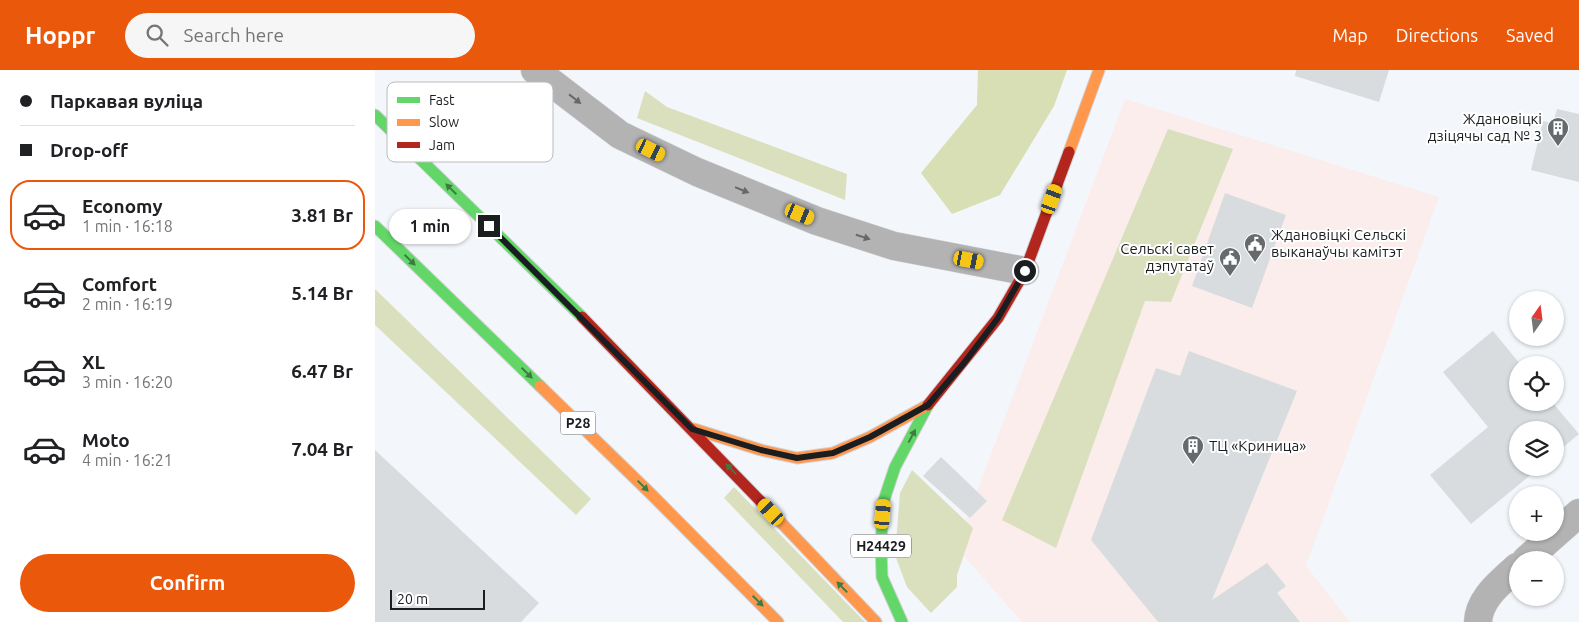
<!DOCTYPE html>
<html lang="en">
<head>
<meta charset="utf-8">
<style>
	body { margin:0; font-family:Ubuntu,sans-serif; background:#f6f6f6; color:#202124; height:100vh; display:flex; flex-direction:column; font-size:19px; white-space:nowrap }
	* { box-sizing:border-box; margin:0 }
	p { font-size:16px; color:#757577 }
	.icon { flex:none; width:28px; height:28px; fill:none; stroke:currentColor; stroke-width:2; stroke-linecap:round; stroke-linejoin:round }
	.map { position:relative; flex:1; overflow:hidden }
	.details { display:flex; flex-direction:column; background:#fff; width:375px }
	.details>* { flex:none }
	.top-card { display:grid; align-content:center; height:110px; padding:0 20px; background:#fff }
	.needle { width:32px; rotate:14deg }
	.tools { position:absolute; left:1134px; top:221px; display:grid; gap:10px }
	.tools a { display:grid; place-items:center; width:55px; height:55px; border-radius:50%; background:#fff; box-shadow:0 1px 4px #0004; font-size:25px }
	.scale { position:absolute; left:15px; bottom:12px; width:95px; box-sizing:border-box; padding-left:5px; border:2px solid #1b1e21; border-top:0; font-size:14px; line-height:18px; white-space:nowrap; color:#1b1e21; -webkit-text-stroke:4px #fff; paint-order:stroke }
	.end { position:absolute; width:22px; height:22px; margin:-11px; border:6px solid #1b1e21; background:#fff; box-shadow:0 0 0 2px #fff }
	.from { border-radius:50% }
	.bubble { position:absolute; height:35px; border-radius:18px; background:#fff; box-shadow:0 1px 4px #0004; font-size:16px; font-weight:700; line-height:35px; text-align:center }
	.car { position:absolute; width:15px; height:30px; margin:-15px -8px; border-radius:6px; box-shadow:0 0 4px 1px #0007; background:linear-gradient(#f5c518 24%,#345 0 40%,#f5c518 0 76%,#345 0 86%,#f5c518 0) }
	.top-card b { display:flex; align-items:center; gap:18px; height:48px; font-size:19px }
	.top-card b+b { border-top:1px solid #e0e0e0 }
	.top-card i { width:12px; height:12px; background:#202124 }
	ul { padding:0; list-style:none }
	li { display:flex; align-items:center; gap:15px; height:70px; margin:0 10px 8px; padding:0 10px; border:2px solid transparent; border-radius:20px }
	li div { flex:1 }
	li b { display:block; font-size:19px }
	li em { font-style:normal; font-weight:700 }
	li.current { border-color:#ea580c }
	li>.icon { width:45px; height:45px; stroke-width:1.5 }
	.button { display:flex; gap:10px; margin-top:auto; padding:10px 20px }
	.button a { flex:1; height:58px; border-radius:30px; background:#ea580c; color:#fff; font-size:20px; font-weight:700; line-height:58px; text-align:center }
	header { display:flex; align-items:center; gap:30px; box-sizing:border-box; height:70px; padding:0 25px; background:#ea580c; color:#fff }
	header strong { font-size:24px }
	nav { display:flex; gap:28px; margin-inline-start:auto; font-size:18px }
	.search { width:350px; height:45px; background:#f6f6f6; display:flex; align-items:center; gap:12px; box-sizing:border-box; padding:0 18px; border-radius:28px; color:#757577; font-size:19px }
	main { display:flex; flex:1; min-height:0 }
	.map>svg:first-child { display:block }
	.commercial { fill:#faedeb }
	.green { fill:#dae0be }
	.forest { fill:#d8dfb4 }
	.building { fill:#d9dcdf }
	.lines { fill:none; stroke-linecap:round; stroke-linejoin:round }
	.street-casing { stroke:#d1d3d6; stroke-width:29 }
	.fast-casing { stroke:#d1d3d6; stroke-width:13 }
	.slow-casing { stroke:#d1d3d6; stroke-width:13 }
	.jam-casing { stroke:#d1d3d6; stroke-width:13 }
	.street { stroke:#b3b3b4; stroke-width:28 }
	.fast { stroke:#63d668; stroke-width:11 }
	.slow { stroke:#ff974d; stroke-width:11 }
	.jam { stroke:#b3261e; stroke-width:11 }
	.oneway { fill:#67686a }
	.oneway2 { fill:#3f7a44 }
	.route { stroke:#1b1e21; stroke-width:6 }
	.labels { text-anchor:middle; stroke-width:4; stroke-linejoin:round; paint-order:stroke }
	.shield { fill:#fff; stroke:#5f6264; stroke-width:1 }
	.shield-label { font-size:14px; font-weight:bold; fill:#1b1e21 }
	.poi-label { font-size:15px; fill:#1b1e21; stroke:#fff; text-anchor:end }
	.key { fill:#fff; stroke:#bbbcbc; stroke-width:1 }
	.key-label { font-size:14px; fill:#1b1e21 }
</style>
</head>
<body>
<header>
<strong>Hoppr</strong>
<div class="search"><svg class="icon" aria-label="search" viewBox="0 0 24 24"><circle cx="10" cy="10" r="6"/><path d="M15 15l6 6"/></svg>Search here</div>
<nav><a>Map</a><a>Directions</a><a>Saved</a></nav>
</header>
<main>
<section class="details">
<div class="top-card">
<b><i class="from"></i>Паркавая вуліца</b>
<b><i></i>Drop-off</b>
</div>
<ul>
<li class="current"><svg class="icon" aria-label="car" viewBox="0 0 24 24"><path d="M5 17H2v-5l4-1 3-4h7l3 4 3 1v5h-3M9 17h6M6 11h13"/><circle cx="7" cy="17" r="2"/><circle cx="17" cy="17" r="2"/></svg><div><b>Economy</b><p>1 min · 16:18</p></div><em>3.81 Br</em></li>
<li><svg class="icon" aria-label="car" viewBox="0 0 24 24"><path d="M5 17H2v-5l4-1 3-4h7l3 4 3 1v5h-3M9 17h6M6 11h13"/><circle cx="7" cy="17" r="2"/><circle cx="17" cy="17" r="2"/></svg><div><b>Comfort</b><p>2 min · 16:19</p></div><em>5.14 Br</em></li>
<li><svg class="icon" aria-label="car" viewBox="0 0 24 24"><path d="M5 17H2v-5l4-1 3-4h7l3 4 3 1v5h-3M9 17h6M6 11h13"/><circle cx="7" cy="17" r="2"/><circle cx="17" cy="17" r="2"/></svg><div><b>XL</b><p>3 min · 16:20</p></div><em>6.47 Br</em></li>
<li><svg class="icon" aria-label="car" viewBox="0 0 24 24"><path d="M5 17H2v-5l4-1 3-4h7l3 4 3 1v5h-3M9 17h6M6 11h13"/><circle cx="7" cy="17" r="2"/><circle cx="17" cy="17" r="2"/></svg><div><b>Moto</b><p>4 min · 16:21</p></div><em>7.04 Br</em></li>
</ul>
<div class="button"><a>Confirm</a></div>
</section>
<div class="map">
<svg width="1204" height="552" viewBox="0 0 1204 552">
	<rect width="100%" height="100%" fill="#f3f6fa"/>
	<polygon class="commercial" points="750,29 1064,127 931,496 975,552 647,552 581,477"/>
	<g class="green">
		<polygon points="270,21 292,37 472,104 470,130 262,48"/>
		<polygon points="793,59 858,79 796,232 770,231 681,478 627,450"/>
		<polygon points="0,219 216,429 201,445 0,255"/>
		<polygon points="537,400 598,458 582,505 582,517 556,543 532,517 520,485 525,423"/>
		<polygon points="359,417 490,552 468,552 349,428"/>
	</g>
	<polygon class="forest" points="603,0 692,0 679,36 625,125 577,144 546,103 602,35"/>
	<g class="building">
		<polygon points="921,0 1014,0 1004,32 920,6"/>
		<polygon points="1182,39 1204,44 1204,112 1156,100 1168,51 1178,53"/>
		<polygon points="850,123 911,145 877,238 817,216"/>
		<polygon points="1118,261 1146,295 1142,295 1142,332 1177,332 1204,364 1180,384 1180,360 1142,360 1142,398 1164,398 1096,454 1055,405 1113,357 1068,302"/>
		<polygon points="814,281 922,321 837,530 892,493 911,516 902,523 925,552 783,552 716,470 781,298 805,306"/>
		<polygon points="0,380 164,533 146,552 0,552"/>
		<polygon points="566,387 612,431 595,448 548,406"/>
	</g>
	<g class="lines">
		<g class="street-casing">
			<g id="street">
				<polyline points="160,0 245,65 322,102 442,151 519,176 650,201"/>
				<polyline points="1151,490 1204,443"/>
				<path d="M1103 552C1104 528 1126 512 1142 497"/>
			</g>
		</g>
		<g class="fast-casing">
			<g id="fast">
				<polyline points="0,45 207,247"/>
				<polyline points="0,156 165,316"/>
				<polyline points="527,552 507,507 506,473 509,430 520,397 553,335"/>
			</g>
		</g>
		<g class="slow-casing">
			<g id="slow">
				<polyline points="694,82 724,0"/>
				<polyline points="165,316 276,424 403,552"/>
				<polyline points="319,359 386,380 422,388 458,383 495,367 553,335"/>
				<polyline points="396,442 501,552"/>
			</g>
		</g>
		<g class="jam-casing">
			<g id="jam">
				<polyline points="207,247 396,442"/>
				<polyline points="553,335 623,248 650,201 694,82"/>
			</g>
		</g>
		<use href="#street" class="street"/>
		<use href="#fast" class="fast"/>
		<use href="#slow" class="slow"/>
		<use href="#jam" class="jam"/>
	</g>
	<defs><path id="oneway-solid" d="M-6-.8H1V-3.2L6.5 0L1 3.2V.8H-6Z" transform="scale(1.25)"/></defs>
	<g class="oneway">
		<use href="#oneway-solid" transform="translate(200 29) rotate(38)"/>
		<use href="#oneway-solid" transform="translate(367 120) rotate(22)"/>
		<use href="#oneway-solid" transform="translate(488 167) rotate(17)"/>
	</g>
	<g class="oneway2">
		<use href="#oneway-solid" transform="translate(76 119) rotate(-136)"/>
		<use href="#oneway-solid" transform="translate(35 190) rotate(44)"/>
		<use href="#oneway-solid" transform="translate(152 303) rotate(44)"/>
		<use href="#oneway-solid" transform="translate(537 366) rotate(-62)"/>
		<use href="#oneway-solid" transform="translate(356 399) rotate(-134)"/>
		<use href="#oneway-solid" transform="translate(268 416) rotate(44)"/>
		<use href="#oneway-solid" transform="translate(467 517) rotate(-134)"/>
		<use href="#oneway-solid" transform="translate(383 531) rotate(45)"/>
	</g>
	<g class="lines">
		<polyline class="route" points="114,156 317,359 386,380 422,388 458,383 495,367 553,335 589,293 623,248 650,201"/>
	</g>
	<defs>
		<g id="building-pin" transform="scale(1.125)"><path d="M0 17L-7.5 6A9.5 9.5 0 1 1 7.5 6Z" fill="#676a6d" stroke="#fff"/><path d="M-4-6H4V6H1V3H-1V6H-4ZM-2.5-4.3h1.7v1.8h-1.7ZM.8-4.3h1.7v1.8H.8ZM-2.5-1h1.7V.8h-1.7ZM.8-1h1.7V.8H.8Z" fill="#fff"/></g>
		<g id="civic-pin" transform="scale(1.125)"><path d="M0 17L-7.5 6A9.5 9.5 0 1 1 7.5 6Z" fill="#676a6d" stroke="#fff"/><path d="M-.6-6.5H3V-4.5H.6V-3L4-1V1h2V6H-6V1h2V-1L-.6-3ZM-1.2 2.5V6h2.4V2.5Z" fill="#fff"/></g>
	</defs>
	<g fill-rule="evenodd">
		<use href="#building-pin" x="1183" y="58"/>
		<use href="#civic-pin" x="880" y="174"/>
		<use href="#civic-pin" x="855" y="188"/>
		<use href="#building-pin" x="818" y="376"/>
	</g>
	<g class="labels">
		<g class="shield">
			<rect x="185.5" y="341.5" width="35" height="23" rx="4"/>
			<rect x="476" y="464.5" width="60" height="23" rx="4"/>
		</g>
		<g class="shield-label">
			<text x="203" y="358">Р28</text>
			<text x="506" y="481">Н24429</text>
		</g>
		<g class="poi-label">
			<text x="1167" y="54">Ждановіцкі<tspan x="1167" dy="17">дзіцячы сад № 3</tspan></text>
			<text x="896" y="170" text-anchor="start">Ждановіцкі Сельскі<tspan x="896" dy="17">выканаўчы камітэт</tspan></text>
			<text x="839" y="184">Сельскі савет<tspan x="839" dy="17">дэпутатаў</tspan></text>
			<text x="834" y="381" text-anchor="start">ТЦ «Криница»</text>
		</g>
	</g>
	<rect x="12" y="12" width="166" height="80" rx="8" class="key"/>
	<rect x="22" y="27" width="23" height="6" fill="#63d668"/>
	<rect x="22" y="49" width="23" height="7" fill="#ff974d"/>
	<rect x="22" y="72" width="23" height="6" fill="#b3261e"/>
	<g class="key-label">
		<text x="54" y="35">Fast</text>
		<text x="54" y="57">Slow</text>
		<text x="54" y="80">Jam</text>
	</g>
</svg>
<div class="tools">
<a><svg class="needle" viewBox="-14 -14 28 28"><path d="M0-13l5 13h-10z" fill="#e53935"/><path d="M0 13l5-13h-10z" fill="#757577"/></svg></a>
<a><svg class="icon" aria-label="locate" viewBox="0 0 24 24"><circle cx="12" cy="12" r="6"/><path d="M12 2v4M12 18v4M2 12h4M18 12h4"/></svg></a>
<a><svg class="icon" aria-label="layers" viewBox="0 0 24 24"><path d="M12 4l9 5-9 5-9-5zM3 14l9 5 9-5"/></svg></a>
<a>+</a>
<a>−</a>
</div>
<div class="scale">20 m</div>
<i class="end from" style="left:650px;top:201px"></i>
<i class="end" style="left:114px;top:156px"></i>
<div class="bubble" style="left:14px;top:139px;width:82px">1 min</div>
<i class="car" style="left:276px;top:80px;rotate:116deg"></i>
<i class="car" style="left:677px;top:129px;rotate:20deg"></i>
<i class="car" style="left:425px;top:144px;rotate:112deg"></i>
<i class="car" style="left:594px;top:190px;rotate:101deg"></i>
<i class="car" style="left:396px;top:442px;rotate:317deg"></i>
<i class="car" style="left:508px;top:444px;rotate:5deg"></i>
</div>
</main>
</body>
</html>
